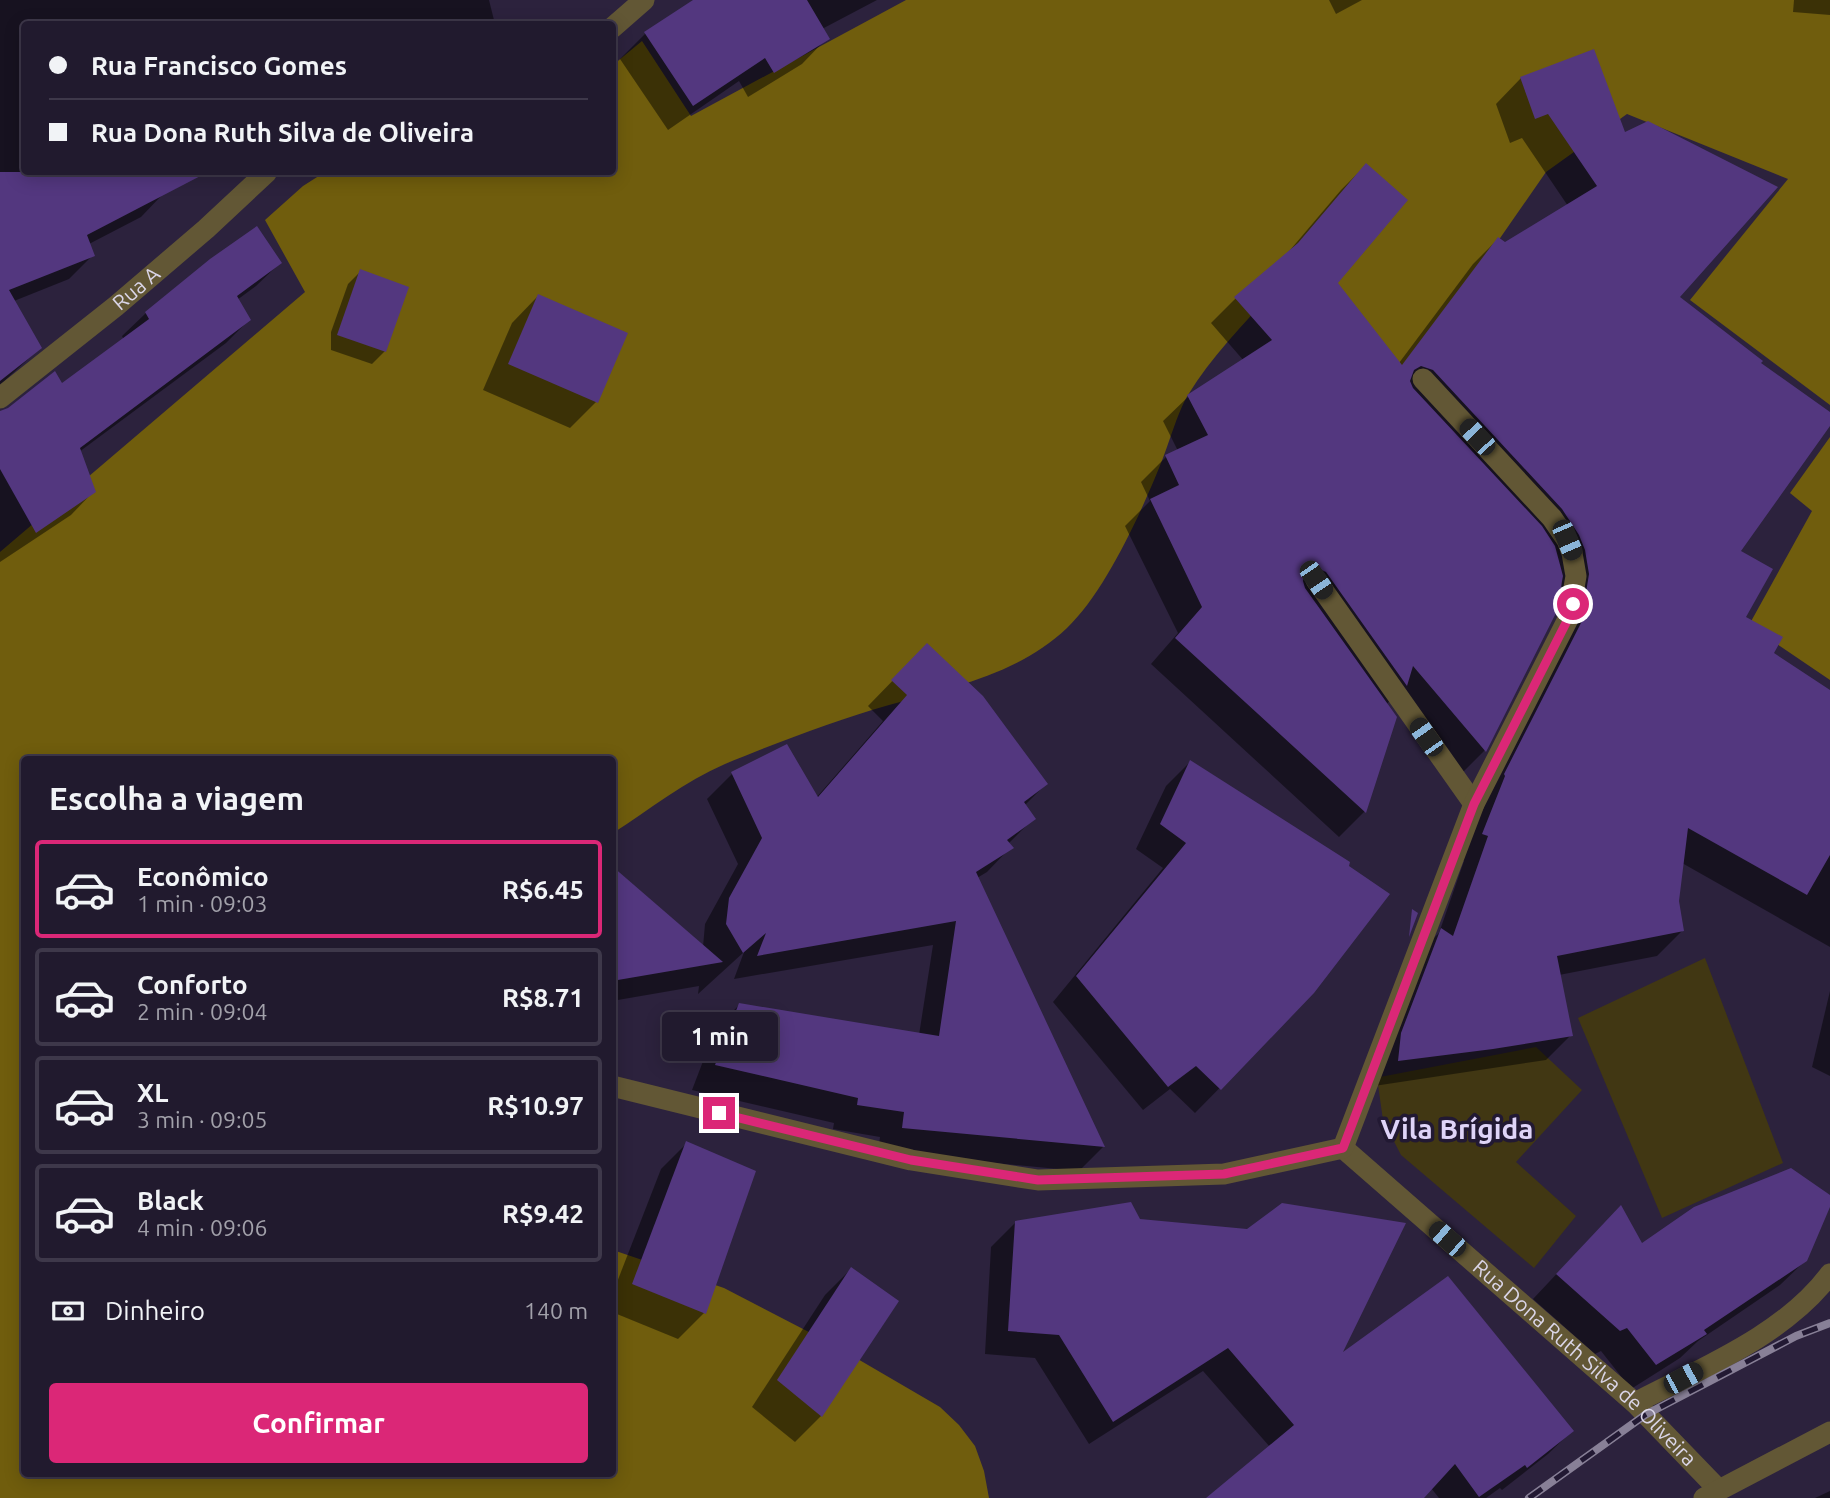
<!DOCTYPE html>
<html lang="pt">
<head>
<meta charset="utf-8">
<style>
	body { margin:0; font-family:Ubuntu,sans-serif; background:#292336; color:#f1f3f6; height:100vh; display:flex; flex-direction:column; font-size:26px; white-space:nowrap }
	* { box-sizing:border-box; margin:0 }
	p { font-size:23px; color:#a2a1aa }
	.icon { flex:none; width:38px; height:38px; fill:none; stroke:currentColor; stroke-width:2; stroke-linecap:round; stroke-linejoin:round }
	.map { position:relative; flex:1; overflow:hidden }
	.sheet { position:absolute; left:21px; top:756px; width:595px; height:721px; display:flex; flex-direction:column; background:#211a2e; border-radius:7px; box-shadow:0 4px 18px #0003,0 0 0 2px #3e384a }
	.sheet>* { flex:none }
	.banner { position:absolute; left:21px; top:21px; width:595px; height:154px; border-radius:7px; box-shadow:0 4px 18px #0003,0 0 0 2px #3e384a; display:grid; align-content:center; height:154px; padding:0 28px; background:#211a2e }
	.end { position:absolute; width:32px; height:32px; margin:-16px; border:9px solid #db2777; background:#fff; box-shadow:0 0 0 4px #fff }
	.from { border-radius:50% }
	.bubble { position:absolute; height:49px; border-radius:7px; background:#211a2e; box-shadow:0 4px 18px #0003,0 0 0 2px #3e384a; font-size:23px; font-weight:700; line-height:49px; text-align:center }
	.car { position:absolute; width:21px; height:42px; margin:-21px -10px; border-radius:9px; box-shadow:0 0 5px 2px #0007; background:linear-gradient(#222 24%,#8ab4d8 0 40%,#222 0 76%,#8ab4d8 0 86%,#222 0) }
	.banner b { display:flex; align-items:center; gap:24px; height:66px; font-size:26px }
	.banner b+b { border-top:2px solid #3e384a }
	.banner i { width:18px; height:18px; background:#f1f3f6 }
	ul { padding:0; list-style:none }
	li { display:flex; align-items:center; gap:21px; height:98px; margin:0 14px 10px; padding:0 14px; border:4px solid #3e384a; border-radius:7px }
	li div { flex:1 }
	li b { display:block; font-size:26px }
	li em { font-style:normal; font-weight:700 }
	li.active { border-color:#db2777 }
	li>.icon { width:63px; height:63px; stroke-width:1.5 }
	h2 { padding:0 28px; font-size:32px; line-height:84px }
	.pay { display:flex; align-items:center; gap:18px; height:77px; padding:0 28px; font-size:26px }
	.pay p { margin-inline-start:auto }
	.primary-button { display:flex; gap:14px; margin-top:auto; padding:14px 28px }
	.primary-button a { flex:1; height:80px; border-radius:7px; background:#db2777; color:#fff; font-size:28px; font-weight:700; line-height:80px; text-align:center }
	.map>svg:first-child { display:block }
	.green { fill:#413713 }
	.forest { fill:#705d0d }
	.shadow { fill:#0007 }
	.building { fill:#53377f }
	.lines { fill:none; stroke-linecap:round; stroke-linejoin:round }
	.minor { stroke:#625735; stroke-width:21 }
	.rail-casing { stroke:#888097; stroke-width:8 }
	.rail { stroke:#221933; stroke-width:5; stroke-dasharray:16; stroke-linecap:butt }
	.route { stroke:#db2777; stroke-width:9 }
	.labels { text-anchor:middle; stroke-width:7; stroke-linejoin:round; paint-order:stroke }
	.street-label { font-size:21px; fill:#dad5e7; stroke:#221933 }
	.district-label { font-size:28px; font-weight:bold; fill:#dfd4f8; stroke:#221933 }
</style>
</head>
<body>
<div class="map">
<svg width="1830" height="1498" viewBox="0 0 1830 1498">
	<rect width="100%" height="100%" fill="#2c223d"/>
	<g class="green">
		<polygon points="1705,958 1783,1163 1662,1218 1578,1018"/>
		<polygon points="1536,1047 1582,1090 1516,1162 1576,1216 1534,1268 1401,1155 1383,1120 1378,1085 1380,1077"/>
	</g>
	<g class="forest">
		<path d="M906 0H1830V405L1690 300 1788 179 1627 114 1546 172 1405 375 1279 285C1248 320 1213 354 1188 395 1179 409 1170 440 1163 458 1143 509 1106 591 1067 628 1017 675 953 687 889 705 836 720 776 743 725 764 685 781 649 810 613 833L612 760H24V1474H612L613 1250 724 1288 832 1344 940 1407 959 1425 975 1446 984 1471 989 1498H0V552L305 292 265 220 303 186 325 172H612L613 65 642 41 691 116Z"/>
		<polygon points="1830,437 1830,680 1749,625 1812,511 1790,493"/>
	</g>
	<g class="shadow">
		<polygon points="0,0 489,0 495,24 24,24 24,172 180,172 172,179 164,193 141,217 89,244 93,255 69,279 14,301 40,348 0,385"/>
		<polygon points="697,0 877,0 822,29 827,38 802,64 748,97 739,81 668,130 620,59 645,34"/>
		<polygon points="1329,0 1362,0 1336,14"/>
		<polygon points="1794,0 1830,0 1830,15 1793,12"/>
		<polygon points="1593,52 1677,297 1759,364 1830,415 1830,423 1739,552 1743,618 1772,654 1830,692 1830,947 1682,863 1677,901 1682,931 1657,956 1559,975 1571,1035 1546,1060 1374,1086 1416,955 1439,933 1464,861 1458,859 1564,604 1561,580 1555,612 1484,751 1459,776 1393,697 1386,705 1395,718 1364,812 1339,837 1151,664 1178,633 1125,526 1150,501 1141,482 1166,457 1178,451 1163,421 1189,396 1244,361 1211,323 1236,298 1285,256 1341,190 1366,165 1336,283 1399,363 1473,264 1498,239 1505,244 1568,206 1522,138 1510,143 1496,104 1521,78"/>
		<polygon points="280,263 256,286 237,300 249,320 226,343 79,452 94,491 71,515 0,562 0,413 61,386 124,340 122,336 146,313"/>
		<polygon points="361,271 385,351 372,364 331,350 331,332 348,284"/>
		<polygon points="538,296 596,402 570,428 483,390 512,323"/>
		<polygon points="903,670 1046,784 1025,805 1034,818 1008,844 1011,847 987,872 977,878 1103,1147 1079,1171 878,1152 880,1137 833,1129 834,1123 692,1090 715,1030 739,1005 919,1035 933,945 734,979 744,952 698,994 699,986 612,1001 612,869 703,947 705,924 738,864 707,799 732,774 816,798 883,721 868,706"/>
		<polygon points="1190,762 1307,999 1195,1113 1170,1089 1143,1110 1053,1002 1163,868 1136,849 1166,786"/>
		<polygon points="1830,991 1830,1076 1812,1067"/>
		<polygon points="687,1143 704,1313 678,1339 612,1312 612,1295 661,1169"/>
		<polygon points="1830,1197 1830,1202 1806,1260 1780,1285 1698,1341 1680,1358 1631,1389 1601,1351 1595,1354 1533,1299 1596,1232 1642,1245"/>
		<polygon points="1138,1221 1338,1357 1572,1431 1548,1454 1502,1490 1500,1488 1486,1498 1439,1498 1431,1488 1422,1498 1208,1498 1270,1447 1203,1371 1089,1444 1035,1358 985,1354 991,1247 1015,1223"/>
		<polygon points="851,1269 821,1416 795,1442 752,1407 825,1295"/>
		<polygon points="1830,1491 1830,1498 1815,1498"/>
	</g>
	<g class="building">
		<polygon points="693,0 807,0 830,39 774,73 765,58 693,106 644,32"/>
		<polygon points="1594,49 1625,132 1648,121 1778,187 1680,297 1763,361 1761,363 1830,412 1830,426 1741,551 1773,569 1746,617 1783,637 1774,653 1830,690 1830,855 1807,895 1688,828 1679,901 1684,931 1557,956 1573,1036 1493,1049 1398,1061 1401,1033 1441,928 1453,936 1488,836 1482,834 1505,776 1504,774 1581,623 1589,574 1585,550 1579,535 1562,509 1433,370 1421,366 1414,370 1410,381 1413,388 1542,526 1555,546 1563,576 1556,613 1486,752 1413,666 1407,686 1326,572 1315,567 1309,569 1304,574 1303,581 1305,588 1397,717 1366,813 1175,638 1202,607 1150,499 1179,485 1165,455 1208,435 1187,395 1272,340 1234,297 1298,243 1366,163 1408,200 1338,283 1402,365 1498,237 1505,242 1597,186 1548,114 1535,119 1520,77"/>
		<polygon points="0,172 208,172 87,235 95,256 9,290 42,348 0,381"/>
		<polygon points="257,226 282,263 237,296 251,320 80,448 96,492 36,533 0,469 0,411 8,408 55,371 62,383 149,319 145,312 210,259"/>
		<polygon points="360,269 409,287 386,352 337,335"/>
		<polygon points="538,294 628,333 598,403 508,364"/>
		<polygon points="927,643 983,696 1048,784 1024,802 1036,819 1007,840 1014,848 976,872 1105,1147 902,1128 904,1112 857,1105 858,1098 715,1065 739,1003 939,1036 956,921 757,956 766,933 743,953 726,924 729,898 762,838 731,772 787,744 818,797 907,695 891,680"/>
		<polygon points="1190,760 1350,862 1349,866 1390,894 1314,993 1221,1090 1196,1066 1168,1087 1076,976 1186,843 1160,824"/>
		<polygon points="612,866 723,962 612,981"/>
		<polygon points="1412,909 1418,913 1409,937"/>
		<polygon points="686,1141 756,1171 706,1314 632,1284"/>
		<polygon points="1791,1168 1830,1195 1830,1207 1807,1261 1704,1330 1707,1334 1656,1365 1627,1328 1620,1331 1556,1274 1621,1205 1642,1243 1694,1207"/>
		<polygon points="1131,1202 1140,1219 1247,1229 1282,1203 1406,1223 1343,1352 1448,1276 1574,1431 1527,1468 1525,1465 1479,1497 1455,1464 1424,1498 1206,1498 1294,1425 1228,1348 1113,1422 1059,1335 1008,1331 1015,1221"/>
		<polygon points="851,1267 899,1301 822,1417 777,1380"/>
	</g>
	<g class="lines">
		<g class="minor">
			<polyline points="612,28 644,0"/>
			<path id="s1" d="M0 398 116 306 206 229 267 172"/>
			<polyline points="1316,580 1474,804"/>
			<path id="s2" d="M612 1086 911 1160 1038 1180 1224 1174 1343 1148 1635 1403 1718 1489"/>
			<polyline points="1343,1148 1474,804 1569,617 1576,576 1572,553 1567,540 1552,518 1423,379"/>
			<path d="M1635 1403C1700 1369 1785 1335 1830 1274"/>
			<polyline points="1704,1498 1830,1432"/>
		</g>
		<g class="rail-casing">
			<polyline id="rail" points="1529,1498 1645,1415 1796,1336 1830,1323"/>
		</g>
		<use href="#rail" class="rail"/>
	</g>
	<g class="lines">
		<polyline class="route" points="719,1113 911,1160 1038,1180 1224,1174 1343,1148 1474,804 1569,617 1573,604"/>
	</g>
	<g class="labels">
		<g class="street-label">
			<text dy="7" stroke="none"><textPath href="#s1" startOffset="175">Rua A</textPath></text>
			<text dy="7" stroke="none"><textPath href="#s2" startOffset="1068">Rua Dona Ruth Silva de Oliveira</textPath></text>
		</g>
		<g class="district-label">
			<text x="1457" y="1139">Vila Brígida</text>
		</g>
	</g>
</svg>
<i class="end from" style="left:1573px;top:604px"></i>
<i class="end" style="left:719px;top:1113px"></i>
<div class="bubble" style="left:662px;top:1012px;width:116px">1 min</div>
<i class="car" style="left:1477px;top:437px;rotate:317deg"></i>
<i class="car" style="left:1567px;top:540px;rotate:157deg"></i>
<i class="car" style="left:1316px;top:580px;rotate:146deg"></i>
<i class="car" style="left:1426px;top:737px;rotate:325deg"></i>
<i class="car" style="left:1447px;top:1239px;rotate:311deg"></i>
<i class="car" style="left:1683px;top:1378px;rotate:62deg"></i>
<div class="banner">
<b><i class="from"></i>Rua Francisco Gomes</b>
<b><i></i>Rua Dona Ruth Silva de Oliveira</b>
</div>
<section class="sheet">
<h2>Escolha a viagem</h2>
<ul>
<li class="active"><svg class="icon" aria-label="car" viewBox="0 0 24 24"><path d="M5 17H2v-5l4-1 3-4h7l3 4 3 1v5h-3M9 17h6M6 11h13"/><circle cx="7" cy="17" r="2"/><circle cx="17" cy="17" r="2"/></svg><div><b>Econômico</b><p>1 min · 09:03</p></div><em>R$6.45</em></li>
<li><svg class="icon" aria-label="car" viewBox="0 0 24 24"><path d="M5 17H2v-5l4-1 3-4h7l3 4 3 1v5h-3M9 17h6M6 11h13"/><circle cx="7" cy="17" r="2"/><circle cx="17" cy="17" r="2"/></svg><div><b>Conforto</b><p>2 min · 09:04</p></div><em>R$8.71</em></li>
<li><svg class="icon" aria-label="car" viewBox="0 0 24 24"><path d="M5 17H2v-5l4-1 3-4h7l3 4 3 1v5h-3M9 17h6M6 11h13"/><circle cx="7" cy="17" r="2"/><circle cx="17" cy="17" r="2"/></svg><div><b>XL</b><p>3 min · 09:05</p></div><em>R$10.97</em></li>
<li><svg class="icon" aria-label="car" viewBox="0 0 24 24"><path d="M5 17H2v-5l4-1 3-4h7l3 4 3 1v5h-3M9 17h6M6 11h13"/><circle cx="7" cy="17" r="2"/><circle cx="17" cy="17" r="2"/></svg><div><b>Black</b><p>4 min · 09:06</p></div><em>R$9.42</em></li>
</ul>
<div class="pay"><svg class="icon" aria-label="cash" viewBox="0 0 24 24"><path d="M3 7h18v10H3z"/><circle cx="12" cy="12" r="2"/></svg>Dinheiro<p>140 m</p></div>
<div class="primary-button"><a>Confirmar</a></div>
</section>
</div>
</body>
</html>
